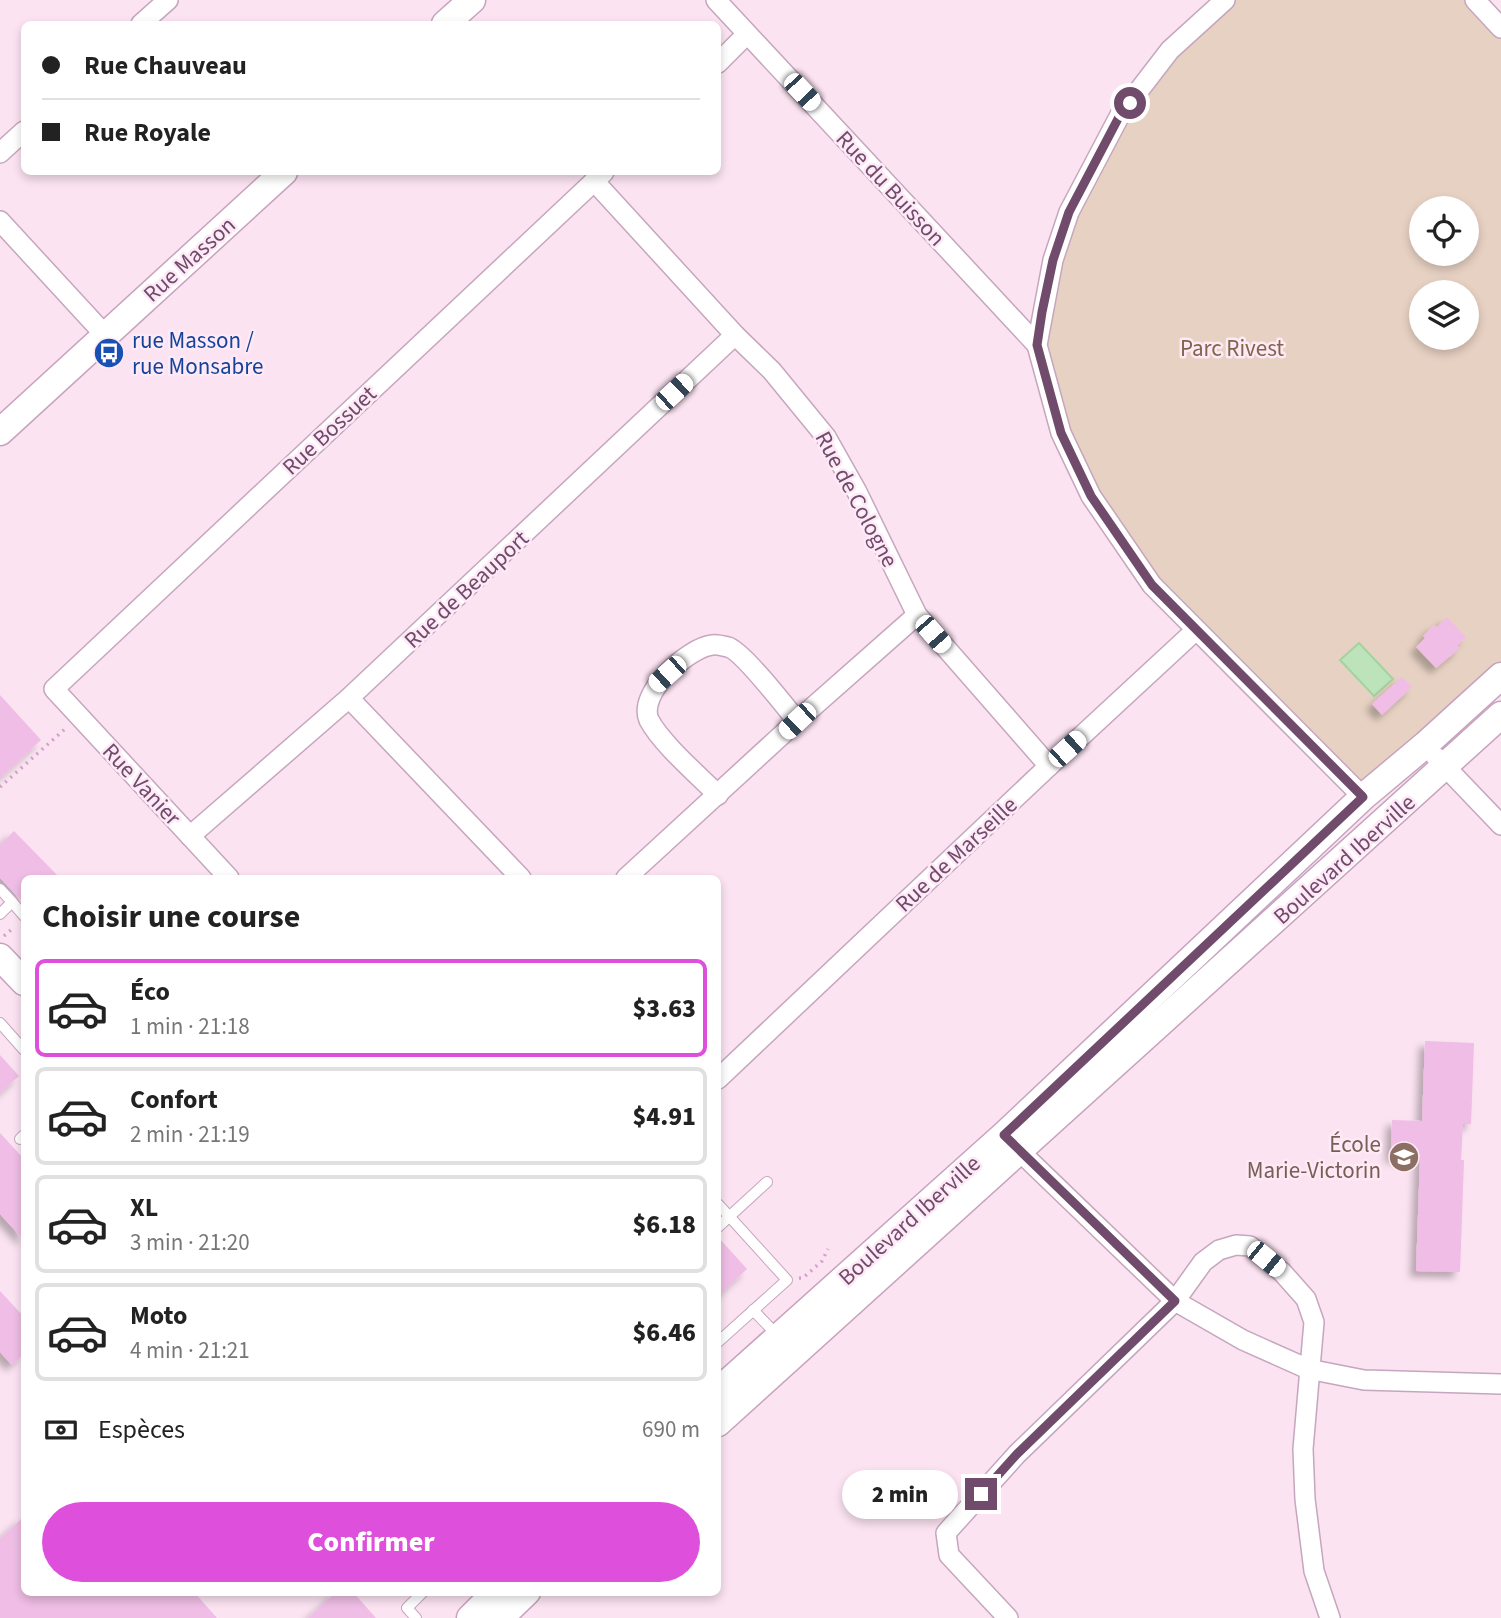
<!DOCTYPE html>
<html lang="fr">
<head>
<meta charset="utf-8">
<style>
	body { margin:0; font-family:"Source Sans 3",sans-serif; background:#f2f2f2; color:#222; height:100vh; display:flex; flex-direction:column; font-size:26px; white-space:nowrap }
	* { box-sizing:border-box; margin:0 }
	p { font-size:23px; color:#767676 }
	.icon { flex:none; width:38px; height:38px; fill:none; stroke:currentColor; stroke-width:2; stroke-linecap:round; stroke-linejoin:round }
	.map { position:relative; flex:1; overflow:hidden }
	.panel { position:absolute; left:21px; top:875px; width:700px; height:721px; display:flex; flex-direction:column; background:#fff; border-radius:10px; box-shadow:0 4px 10px #0003 }
	.panel>* { flex:none }
	.hud { position:absolute; left:21px; top:21px; width:700px; height:154px; border-radius:10px; box-shadow:0 4px 10px #0003; display:grid; align-content:center; height:154px; padding:0 21px; background:#fff }
	.controls { position:absolute; left:1409px; top:196px; display:grid; gap:14px }
	.controls a { display:grid; place-items:center; width:70px; height:70px; border-radius:50%; background:#fff; box-shadow:0 4px 10px #0003; font-size:35px }
	.end { position:absolute; width:32px; height:32px; margin:-16px; border:9px solid #714b6c; background:#fff; box-shadow:0 0 0 4px #fff }
	.from { border-radius:50% }
	.bubble { position:absolute; height:49px; border-radius:24px; background:#fff; box-shadow:0 4px 10px #0003; font-size:23px; font-weight:800; line-height:49px; text-align:center }
	.car { position:absolute; width:21px; height:42px; margin:-21px -10px; border-radius:9px; box-shadow:0 0 5px 2px #0007; background:linear-gradient(#fff 24%,#345 0 40%,#fff 0 76%,#345 0 86%,#fff 0) }
	.hud b { display:flex; align-items:center; gap:24px; height:66px; font-size:26px }
	.hud b+b { border-top:2px solid #e0e0e0 }
	.hud i { width:18px; height:18px; background:#222 }
	ul { padding:0; list-style:none }
	li { display:flex; align-items:center; gap:21px; height:98px; margin:0 14px 10px; padding:0 7px; border:4px solid #e0e0e0; border-radius:10px }
	li div { flex:1 }
	li b { display:block; font-size:26px }
	li em { font-style:normal; font-weight:800 }
	li.on { border-color:#de4fdc }
	li>.icon { width:63px; height:63px; stroke-width:1.5 }
	h2 { padding:0 21px; font-size:32px; line-height:84px }
	.pay { display:flex; align-items:center; gap:18px; height:77px; padding:0 21px; font-size:26px }
	.pay p { margin-inline-start:auto }
	.cta { display:flex; gap:14px; margin-top:auto; padding:14px 21px }
	.cta a { flex:1; height:80px; border-radius:42px; background:#de4fdc; color:#fff; font-size:28px; font-weight:800; line-height:80px; text-align:center }
	.map>svg:first-child { display:block }
	.green { fill:#e7d1c3; fill-rule:evenodd }
	.water { fill:#bce3b9; stroke:#a3d4a0; stroke-width:2 }
	.building { fill:#efbde5; filter:url(#shadow) }
	.lines { fill:none; stroke-linecap:round; stroke-linejoin:round }
	.lane-casing { stroke:#c6a6bf; stroke-width:12 }
	.street-casing { stroke:#c6a6bf; stroke-width:22 }
	.secondary-casing { stroke:#c7a2be; stroke-width:29 }
	.path { stroke:#d3a0ca; stroke-width:3.5; stroke-dasharray:2 5; stroke-linecap:butt }
	.lane { stroke:#fff; stroke-width:10 }
	.street { stroke:#fff; stroke-width:19 }
	.secondary { stroke:#fff; stroke-width:26 }
	.route { stroke:#714b6c; stroke-width:9 }
	.labels { text-anchor:middle; stroke-width:5; stroke-linejoin:round; paint-order:stroke }
	.street-label { font-size:23px; fill:#714b6c; stroke:#fee9f6 }
	.transit-label { font-size:23px; fill:#164399; stroke:#fee9f6; text-anchor:start }
	.park-label { font-size:23px; fill:#826549; stroke:#fee9f6 }
	.education-label { font-size:23px; fill:#785e54; stroke:#fee9f6; text-anchor:end }
</style>
</head>
<body>
<div class="map">
<svg width="1501" height="1618" viewBox="0 0 1501 1618">
	<defs>
		<filter id="shadow"><feDropShadow dx="-6" dy="6" stdDeviation="3.5" flood-color="#0004"/></filter>
	</defs>
	<rect width="100%" height="100%" fill="#fbe3f1"/>
	<path class="green" d="M1224 0H1474L1501 29V676L1363 797 1152 585 1090 496 1043 373V313L1068 216 1119 119ZM1421 208H1466V254H1421ZM1421 292H1466V338H1421Z"/>
	<polygon class="water" points="1359,643 1393,679 1374,696 1340,660"/>
	<g class="building">
		<polygon points="1447,617 1466,637 1457,646 1460,648 1436,668 1416,647 1425,638 1423,636 1434,625 1437,627"/>
		<polygon points="1402,677 1412,687 1382,715 1372,704"/>
		<polygon points="0,695 41,740 0,778"/>
		<polygon points="14,831 60,878 24,878 24,903 0,878 0,845"/>
		<polygon points="1425,1041 1474,1043 1471,1124 1463,1124 1461,1160 1464,1160 1460,1272 1416,1271 1420,1158 1391,1157 1392,1120 1422,1121"/>
		<polygon points="0,1055 19,1076 0,1093"/>
		<polygon points="0,1133 24,1159 24,1240 0,1214"/>
		<polygon points="718,1237 747,1269 718,1296"/>
		<polygon points="0,1291 24,1317 24,1354 12,1365 0,1352"/>
		<polygon points="24,1516 24,1592 194,1592 217,1618 0,1618 0,1539"/>
		<polygon points="336,1592 353,1592 376,1618 308,1618"/>
	</g>
	<g class="lines">
		<g class="lane-casing">
			<g id="lane">
				<polyline points="0,889 12,902 0,914"/>
				<polyline points="12,902 24,916"/>
				<polyline points="0,1023 24,1050"/>
				<polyline points="20,1139 24,1135"/>
				<polyline points="718,1204 787,1280 718,1342"/>
				<polyline points="718,1227 767,1182"/>
				<polyline points="753,1310 777,1335"/>
				<polyline points="416,1618 407,1608 423,1592"/>
			</g>
		</g>
		<g class="street-casing">
			<g id="street">
				<polyline points="716,0 1037,345"/>
				<polyline points="1225,0 1170,50 1120,115 1069,212 1053,260 1037,345 1061,433 1091,496 1152,585 1363,797"/>
				<polyline points="1475,0 1501,28"/>
				<polyline points="141,24 168,0"/>
				<polyline points="718,63 747,34"/>
				<polyline points="0,153 24,131"/>
				<polyline points="594,181 735,335 772,371 826,437 857,492 917,615 1049,766"/>
				<polyline points="0,221 105,335"/>
				<polyline points="349,698 521,878"/>
				<polyline points="1436,757 1501,825"/>
				<path d="M718 795C699 776 661 743 649 720 637 693 688 648 712 645 716 644 724 646 728 647 742 651 785 706 797 721"/>
				<polyline points="190,836 349,698 735,335"/>
				<polyline points="229,878 54,689 604,172"/>
				<polyline points="626,878 797,721 917,615"/>
				<polyline points="718,1079 1049,766 1196,630"/>
				<polyline points="1010,1142 1175,1301 1243,1340 1308,1369 1364,1380 1501,1384"/>
				<polyline points="1008,1618 949,1555 946,1533 1017,1454 1175,1301 1203,1262 1219,1250 1236,1245 1250,1246 1282,1272 1306,1299 1314,1322 1303,1449 1305,1499 1314,1571 1330,1618"/>
			</g>
		</g>
		<g class="secondary-casing">
			<g id="secondary">
				<polyline points="445,24 472,0"/>
				<polyline points="0,432 284,172"/>
				<polyline points="0,957 24,982"/>
				<polyline points="718,1391 1004,1135 1363,797 1425,745 1501,676"/>
				<polyline points="718,1423 1501,715"/>
				<polyline points="470,1618 496,1592"/>
				<polyline points="500,1618 527,1592"/>
			</g>
		</g>
		<g class="path">
			<polyline points="0,787 66,728"/>
			<polyline points="4,936 12,929"/>
			<polyline points="799,1278 803,1278 822,1261 828,1249"/>
		</g>
		<use href="#lane" class="lane"/>
		<use href="#street" class="street"/>
		<use href="#secondary" class="secondary"/>
	</g>
	<g class="lines">
		<polyline class="route" points="981,1494 1017,1454 1175,1301 1004,1135 1363,797 1152,585 1091,496 1061,433 1037,345 1042,312 1053,260 1069,212 1120,115 1130,103"/>
	</g>
	<defs>
		<g id="bus-disc" transform="scale(1.575)"><circle r="9.5" fill="#1a4fb4" stroke="#fee9f6"/><path d="M-5-6H5V4H4V6H2V4H-2V6H-4V4H-5ZM-3.5-4V0h7V-4ZM-3.5 1.2v1.5H-2V1.2ZM2 1.2v1.5H3.5V1.2Z" fill="#fff"/></g>
		<g id="school-disc" transform="scale(1.575)"><circle r="9.5" fill="#8d6e63" stroke="#fee9f6"/><path d="M0-5L7-2L0 1L-7-2ZM-4 1L0 2.5L4 1V4Q0 6-4 4Z" fill="#fff"/></g>
	</defs>
	<g fill-rule="evenodd">
		<use href="#bus-disc" x="109" y="353"/>
		<use href="#school-disc" x="1404" y="1157"/>
	</g>
	<g class="labels">
		<g class="street-label">
			<text transform="translate(891 188) rotate(47)" y="8">Rue du Buisson</text>
			<text transform="translate(189 259) rotate(-42)" y="8">Rue Masson</text>
			<text transform="translate(329 430) rotate(-43)" y="8">Rue Bossuet</text>
			<text transform="translate(857 499) rotate(62)" y="8">Rue de Cologne</text>
			<text transform="translate(466 589) rotate(-43)" y="8">Rue de Beauport</text>
			<text transform="translate(142 784) rotate(47)" y="8">Rue Vanier</text>
			<text transform="translate(956 854) rotate(-43)" y="8">Rue de Marseille</text>
			<text transform="translate(1344 859) rotate(-42)" y="8">Boulevard Iberville</text>
			<text transform="translate(909 1220) rotate(-42)" y="8">Boulevard Iberville</text>
		</g>
		<g class="transit-label">
			<text x="132" y="348">rue Masson /<tspan x="132" dy="26">rue Monsabre</tspan></text>
		</g>
		<g class="park-label">
			<text x="1232" y="356">Parc Rivest</text>
		</g>
		<g class="education-label">
			<text x="1381" y="1152">École<tspan x="1381" dy="26">Marie-Victorin</tspan></text>
		</g>
	</g>
</svg>
<div class="controls">
<a><svg class="icon" aria-label="locate" viewBox="0 0 24 24"><circle cx="12" cy="12" r="6"/><path d="M12 2v4M12 18v4M2 12h4M18 12h4"/></svg></a>
<a><svg class="icon" aria-label="layers" viewBox="0 0 24 24"><path d="M12 4l9 5-9 5-9-5zM3 14l9 5 9-5"/></svg></a>
</div>
<i class="end from" style="left:1130px;top:103px"></i>
<i class="end" style="left:981px;top:1494px"></i>
<div class="bubble" style="left:842px;top:1470px;width:116px">2 min</div>
<i class="car" style="left:802px;top:92px;rotate:137deg"></i>
<i class="car" style="left:674px;top:392px;rotate:47deg"></i>
<i class="car" style="left:933px;top:634px;rotate:139deg"></i>
<i class="car" style="left:667px;top:674px;rotate:228deg"></i>
<i class="car" style="left:797px;top:721px;rotate:227deg"></i>
<i class="car" style="left:1067px;top:749px;rotate:48deg"></i>
<i class="car" style="left:1266px;top:1259px;rotate:129deg"></i>
<div class="hud">
<b><i class="from"></i>Rue Chauveau</b>
<b><i></i>Rue Royale</b>
</div>
<section class="panel">
<h2>Choisir une course</h2>
<ul>
<li class="on"><svg class="icon" aria-label="car" viewBox="0 0 24 24"><path d="M5 17H2v-5l4-1 3-4h7l3 4 3 1v5h-3M9 17h6M6 11h13"/><circle cx="7" cy="17" r="2"/><circle cx="17" cy="17" r="2"/></svg><div><b>Éco</b><p>1 min · 21:18</p></div><em>$3.63</em></li>
<li><svg class="icon" aria-label="car" viewBox="0 0 24 24"><path d="M5 17H2v-5l4-1 3-4h7l3 4 3 1v5h-3M9 17h6M6 11h13"/><circle cx="7" cy="17" r="2"/><circle cx="17" cy="17" r="2"/></svg><div><b>Confort</b><p>2 min · 21:19</p></div><em>$4.91</em></li>
<li><svg class="icon" aria-label="car" viewBox="0 0 24 24"><path d="M5 17H2v-5l4-1 3-4h7l3 4 3 1v5h-3M9 17h6M6 11h13"/><circle cx="7" cy="17" r="2"/><circle cx="17" cy="17" r="2"/></svg><div><b>XL</b><p>3 min · 21:20</p></div><em>$6.18</em></li>
<li><svg class="icon" aria-label="car" viewBox="0 0 24 24"><path d="M5 17H2v-5l4-1 3-4h7l3 4 3 1v5h-3M9 17h6M6 11h13"/><circle cx="7" cy="17" r="2"/><circle cx="17" cy="17" r="2"/></svg><div><b>Moto</b><p>4 min · 21:21</p></div><em>$6.46</em></li>
</ul>
<div class="pay"><svg class="icon" aria-label="cash" viewBox="0 0 24 24"><path d="M3 7h18v10H3z"/><circle cx="12" cy="12" r="2"/></svg>Espèces<p>690 m</p></div>
<div class="cta"><a>Confirmer</a></div>
</section>
</div>
</body>
</html>
